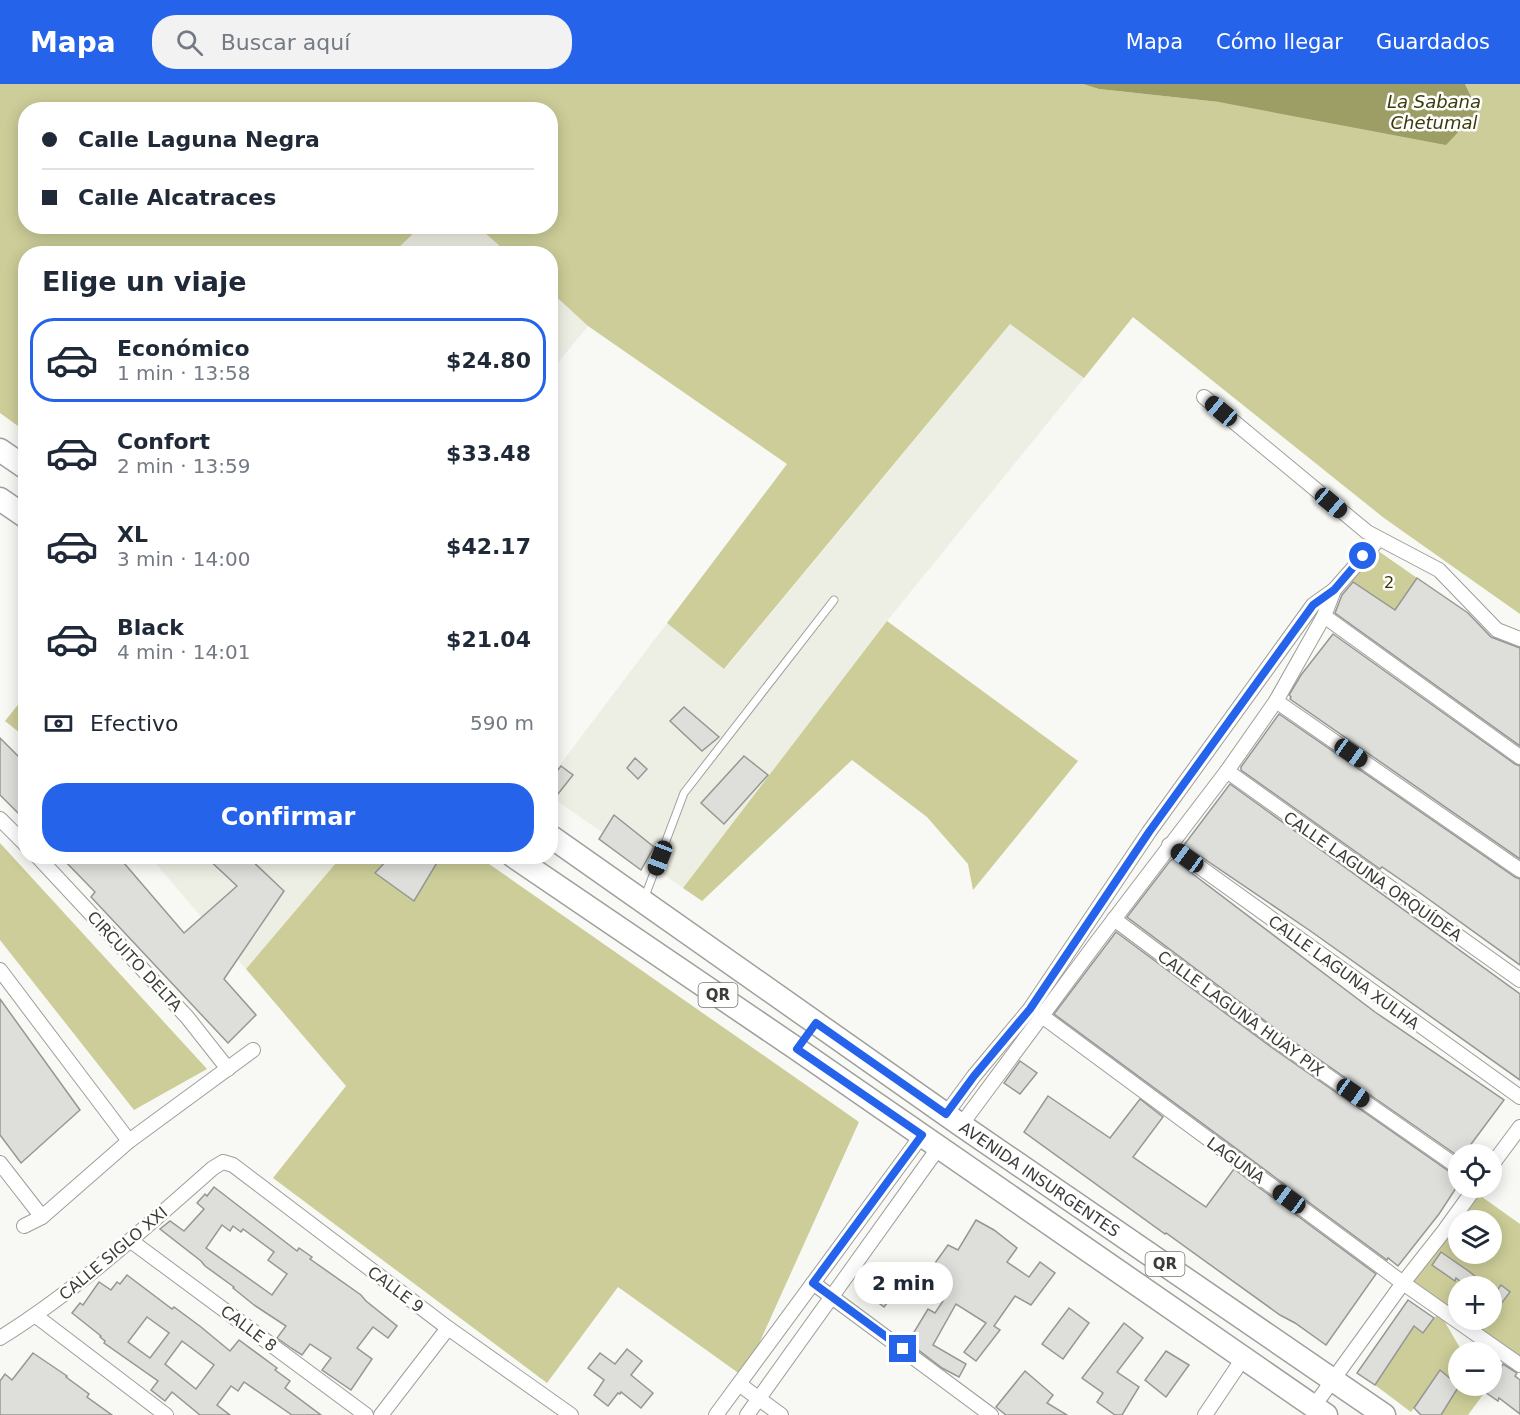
<!DOCTYPE html>
<html lang="es">
<head>
<meta charset="utf-8">
<style>
	body { margin:0; font-family:"DejaVu Sans",sans-serif; background:#f2f2f3; color:#1f2937; height:100vh; display:flex; flex-direction:column; font-size:22px; white-space:nowrap }
	* { box-sizing:border-box; margin:0 }
	p { font-size:20px; color:#747a83 }
	.icon { flex:none; width:33px; height:33px; fill:none; stroke:currentColor; stroke-width:2; stroke-linecap:round; stroke-linejoin:round }
	.map { position:relative; flex:1; overflow:hidden }
	.details { position:absolute; left:18px; top:162px; width:540px; height:618px; display:flex; flex-direction:column; background:#fff; border-radius:24px; box-shadow:0 3px 15px #0003 }
	.details>* { flex:none }
	.top-card { position:absolute; left:18px; top:18px; width:540px; height:132px; border-radius:24px; box-shadow:0 3px 15px #0003; display:grid; align-content:center; height:132px; padding:0 24px; background:#fff }
	.tools { position:absolute; left:1448px; top:1060px; display:grid; gap:12px }
	.tools a { display:grid; place-items:center; width:54px; height:54px; border-radius:50%; background:#fff; box-shadow:0 3px 15px #0003; font-size:30px }
	.end { position:absolute; width:27px; height:27px; margin:-14px; border:8px solid #2563eb; background:#fff; box-shadow:0 0 0 3px #fff }
	.from { border-radius:50% }
	.bubble { position:absolute; height:42px; border-radius:21px; background:#fff; box-shadow:0 3px 15px #0003; font-size:20px; font-weight:700; line-height:42px; text-align:center }
	.car { position:absolute; width:18px; height:36px; margin:-18px -9px; border-radius:8px; box-shadow:0 0 4px 2px #0007; background:linear-gradient(#222 24%,#8ab4d8 0 40%,#222 0 76%,#8ab4d8 0 86%,#222 0) }
	.top-card b { display:flex; align-items:center; gap:21px; height:57px; font-size:22px }
	.top-card b+b { border-top:2px solid #e0e1e3 }
	.top-card i { width:15px; height:15px; background:#1f2937 }
	ul { padding:0; list-style:none }
	li { display:flex; align-items:center; gap:18px; height:84px; margin:0 12px 9px; padding:0 12px; border:3px solid transparent; border-radius:24px }
	li div { flex:1 }
	li b { display:block; font-size:22px }
	li em { font-style:normal; font-weight:700 }
	li.on { border-color:#2563eb }
	li>.icon { width:54px; height:54px; stroke-width:1.5 }
	h2 { padding:0 24px; font-size:27px; line-height:72px }
	.pay { display:flex; align-items:center; gap:15px; height:66px; padding:0 24px; font-size:22px }
	.pay p { margin-inline-start:auto }
	.cta { display:flex; gap:12px; margin-top:auto; padding:12px 24px }
	.cta a { flex:1; height:69px; border-radius:24px; background:#2563eb; color:#fff; font-size:24px; font-weight:700; line-height:69px; text-align:center }
	header { display:flex; align-items:center; gap:36px; box-sizing:border-box; height:84px; padding:0 30px; background:#2563eb; color:#fff }
	header strong { font-size:28px }
	nav { display:flex; gap:33px; margin-inline-start:auto; font-size:21px }
	.search { width:420px; height:54px; background:#f2f2f3; display:flex; align-items:center; gap:15px; box-sizing:border-box; padding:0 21px; border-radius:24px; color:#747a83; font-size:22px }
	.map>svg:first-child { display:block }
	.built { fill:#eeefe4 }
	.green { fill:#cccd98; fill-rule:evenodd }
	.water { fill:#9d9d66 }
	.building { fill:#dededb; stroke:#969693; stroke-width:1.5; fill-rule:evenodd }
	.lines { fill:none; stroke-linecap:round; stroke-linejoin:round }
	.lane-casing { stroke:#9e9e9b; stroke-width:9 }
	.street-casing { stroke:#9e9e9b; stroke-width:16 }
	.primary-casing { stroke:#9e9e9b; stroke-width:25 }
	.lane { stroke:#fff; stroke-width:7 }
	.street { stroke:#fff; stroke-width:14 }
	.primary { stroke:#fff; stroke-width:22 }
	.route { stroke:#2563eb; stroke-width:8 }
	.labels { text-anchor:middle; stroke-width:5; stroke-linejoin:round; paint-order:stroke }
	.shield { fill:#fffffe; stroke:#767676; stroke-width:1.5 }
	.shield-label { font-size:15px; font-weight:bold; fill:#3c3c3b }
	.park-label { font-size:16px; fill:#343405; stroke:#fffffe }
	.street-label { font-size:16px; fill:#3c3c3b; stroke:#fffffe }
	.water-label { font-size:18px; font-style:italic; fill:#3b3b0e; stroke:#fffffe }
</style>
</head>
<body>
<header>
<strong>Mapa</strong>
<div class="search"><svg class="icon" aria-label="search" viewBox="0 0 24 24"><circle cx="10" cy="10" r="6"/><path d="M15 15l6 6"/></svg>Buscar aquí</div>
<nav><a>Mapa</a><a>Cómo llegar</a><a>Guardados</a></nav>
</header>
<div class="map">
<svg width="1520" height="1331" viewBox="0 0 1520 1331">
	<rect width="100%" height="100%" fill="#f8f8f5"/>
	<g class="built">
		<polygon points="420,142 478,143 508,169 393,170"/>
		<polygon points="551,208 588,242 551,287"/>
		<polygon points="1010,240 1084,294 887,537 683,804 551,713 550,694 667,539 725,585"/>
		<polygon points="150,773 341,773 246,885"/>
	</g>
	<g class="green">
		<polygon points="0,0 1083,0 1099,5 1219,18 1478,27 1465,0 1520,0 1520,530 1384,434 1133,233 1084,294 1010,240 724,585 667,539 787,380 588,242 551,208 550,170 508,169 478,143 550,142 550,26 26,26 26,142 420,143 393,169 26,170 25,347 0,329"/>
		<polygon points="1374,464 1417,494 1395,526 1350,496"/>
		<polygon points="887,537 1078,677 973,806 968,780 927,733 852,676 702,817 683,804"/>
		<polygon points="25,612 25,653 5,637"/>
		<polygon points="0,759 207,985 134,1026 0,856"/>
		<polygon points="341,773 479,773 859,1038 744,1293 618,1203 547,1299 273,1094 346,1002 246,885"/>
		<path d="M1475 1108 1520 1140V1272L1467 1236H1491V1203H1458V1230L1408 1198ZM1458 1137H1491V1170H1458Z"/>
		<polygon points="1439,1228 1463,1269 1458,1269 1458,1302 1482,1302 1485,1308 1468,1331 1438,1331 1458,1301 1440,1286 1411,1328 1375,1301 1413,1242 1423,1249"/>
	</g>
	<polygon class="water" points="1083,0 1465,0 1478,27 1446,61 1219,18 1099,5"/>
	<g class="building">
		<polygon points="1417,494 1468,529 1491,553 1520,564 1520,662 1335,529 1342,511 1353,498 1395,526"/>
		<polygon points="1333,550 1515,680 1520,682 1520,775 1290,615 1291,613 1289,611 1301,591"/>
		<polygon points="684,623 719,653 702,667 670,637"/>
		<polygon points="1279,630 1515,793 1520,795 1520,881 1420,809 1382,783 1380,785 1241,686 1241,683"/>
		<polygon points="0,654 26,680 26,737 0,711"/>
		<polygon points="744,672 768,691 724,740 701,719"/>
		<polygon points="635,674 647,685 638,695 627,684"/>
		<polygon points="561,682 573,691 550,720 550,696"/>
		<polygon points="1230,700 1520,910 1520,996 1309,846 1184,761"/>
		<polygon points="614,731 654,763 641,786 599,755"/>
		<polygon points="60,772 118,772 184,849 237,802 205,772 247,772 284,807 224,895 256,931 228,959 91,813 95,808"/>
		<polygon points="391,772 441,772 414,817 375,789"/>
		<polygon points="1173,775 1375,928 1504,1016 1463,1071 1458,1072 1281,949 1127,833 1170,777"/>
		<polygon points="1116,848 1271,963 1453,1090 1458,1092 1458,1101 1439,1130 1398,1182 1388,1174 1387,1176 1054,930"/>
		<polygon points="0,915 80,1026 21,1079 0,1051"/>
		<polygon points="1020,977 1037,989 1020,1010 1004,999"/>
		<polygon points="1048,1012 1110,1054 1140,1015 1163,1033 1133,1073 1206,1123 1234,1085 1376,1190 1326,1261 1295,1239 1280,1231 1166,1149 1165,1150 1024,1048"/>
		<path d="M214 1103 297 1167 299 1164 312 1173 310 1175 361 1211 366 1217 397 1242 388 1254 373 1243 357 1264 372 1275 351 1306 322 1286 331 1274 310 1260 302 1271 291 1264 277 1254 286 1242 254 1221 233 1204 234 1203 205 1182 201 1177 160 1145 170 1137 184 1147 204 1125 197 1119 205 1110 207 1112ZM222 1141 230 1147 233 1142 241 1148 243 1145 274 1168 268 1176 287 1190 272 1211 206 1164Z"/>
		<polygon points="976,1136 994,1146 1017,1164 1007,1178 1029,1193 1040,1178 1055,1189 1031,1221 1015,1212 994,1242 1000,1246 976,1277 964,1268 986,1239 956,1220 933,1261 966,1280 959,1293 942,1284 908,1258 928,1225 935,1229 949,1208 925,1193 948,1161 958,1166"/>
		<polygon points="1441,1168 1467,1186 1489,1203 1468,1203 1456,1194 1455,1197 1432,1181"/>
		<polygon points="874,1185 899,1204 884,1223 859,1204"/>
		<path d="M127 1191 172 1225 174 1223 201 1243 230 1267 239 1256 277 1284 275 1286 290 1297 285 1304 321 1331H292L244 1298 238 1307 231 1302 217 1321 230 1331H200L172 1308 165 1317 151 1306 158 1297 104 1259 105 1257 100 1253 101 1252 72 1229 80 1219 83 1221 99 1198 111 1206 117 1198 120 1200ZM147 1233 169 1249 150 1274 128 1258ZM182 1257 214 1281 196 1305 165 1280Z"/>
		<polygon points="1501,1201 1510,1208 1491,1233 1491,1215"/>
		<polygon points="1408,1216 1434,1234 1423,1249 1414,1242 1375,1301 1357,1289"/>
		<polygon points="1069,1224 1089,1239 1063,1275 1042,1260"/>
		<polygon points="1124,1239 1143,1254 1117,1288 1139,1303 1122,1331 1115,1331 1097,1318 1103,1309 1082,1294"/>
		<polygon points="627,1265 642,1277 631,1291 653,1309 641,1324 621,1308 620,1310 618,1309 608,1322 594,1311 604,1296 588,1284 600,1269 615,1280"/>
		<polygon points="1166,1267 1189,1281 1166,1313 1145,1296"/>
		<polygon points="33,1269 67,1292 66,1293 89,1310 87,1313 112,1331 0,1331 0,1297 5,1290 12,1296"/>
		<polygon points="1503,1280 1517,1289 1515,1292 1520,1296 1520,1330 1499,1314 1498,1317 1485,1308 1491,1302 1491,1299"/>
		<polygon points="1440,1286 1459,1302 1441,1331 1421,1331 1414,1324"/>
		<polygon points="1025,1287 1053,1311 1047,1319 1067,1331 1006,1331 996,1323"/>
	</g>
	<g class="lines">
		<g class="lane-casing">
			<polyline id="lane" points="644,815 684,709 834,516"/>
		</g>
		<g class="street-casing">
			<g id="street">
				<polyline points="1204,313 1367,448 1439,486 1497,546 1520,555"/>
				<polyline points="1324,532 1520,673"/>
				<polyline points="1276,617 1520,786"/>
				<polyline points="1227,687 1520,896"/>
				<polyline points="0,735 26,761"/>
				<polyline points="1169,761 1520,1013"/>
				<polyline points="37,772 187,933 228,985"/>
				<polyline points="1114,835 1276,956 1458,1083"/>
				<polyline points="0,886 129,1057"/>
				<polyline points="1042,932 1403,1199 1520,1281"/>
				<polyline points="946,1030 974,992 1030,925 1149,748 1313,521 1334,506 1378,456"/>
				<polyline points="961,1041 1096,859 1227,687 1276,617 1324,532 1334,506"/>
				<polyline points="0,1079 42,1133"/>
				<polyline points="1491,1082 1520,1043"/>
				<polyline points="24,1142 42,1133 129,1057 253,966"/>
				<polyline points="131,1157 366,1331"/>
				<polyline points="813,1199 991,1331"/>
				<polyline points="36,1232 166,1331"/>
				<path d="M0 1254C77 1206 145 1144 213 1084L223 1078 233 1081 448 1244 571 1331"/>
				<polyline points="739,1300 781,1331"/>
				<polyline points="1314,1322 1403,1199 1444,1147 1475,1104"/>
				<polyline points="381,1331 448,1244"/>
				<polyline points="716,1331 922,1051"/>
				<polyline points="747,1331 939,1063"/>
				<polyline points="1205,1331 1244,1273"/>
			</g>
		</g>
		<g class="primary-casing">
			<g id="primary">
				<polyline points="0,366 26,384"/>
				<polyline points="0,415 26,433"/>
				<path id="s1" d="M550 752 961 1041 1384 1331"/>
				<polyline points="513,772 797,965 1326,1331"/>
			</g>
		</g>
		<use href="#lane" class="lane"/>
		<use href="#street" class="street"/>
		<use href="#primary" class="primary"/>
	</g>
	<g class="lines">
		<polyline class="route" points="903,1265 813,1199 922,1051 797,965 816,939 946,1030 974,992 1030,925 1149,748 1313,521 1334,506 1363,472"/>
	</g>
	<g class="labels">
		<g class="shield">
			<rect x="698.5" y="899" width="39" height="24" rx="4.5"/>
			<rect x="1145.5" y="1168" width="39" height="24" rx="4.5"/>
		</g>
		<g class="shield-label">
			<text x="718" y="916">QR</text>
			<text x="1165" y="1185">QR</text>
		</g>
		<g class="park-label">
			<text x="1389" y="504">2</text>
		</g>
		<g class="street-label">
			<text transform="translate(1373 792) rotate(35)" y="6">CALLE LAGUNA ORQUÍDEA</text>
			<text transform="translate(135 877) rotate(47)" y="6">CIRCUITO DELTA</text>
			<text transform="translate(1344 888) rotate(36)" y="6">CALLE LAGUNA XULHA</text>
			<text transform="translate(1241 929) rotate(36)" y="6">CALLE LAGUNA HUAY PIX</text>
			<text transform="translate(1236 1076) rotate(36)" y="6">LAGUNA</text>
			<text dy="6" stroke="none"><textPath href="#s1" startOffset="598">AVENIDA INSURGENTES</textPath></text>
			<text transform="translate(113 1169) rotate(-40)" y="6">CALLE SIGLO XXI</text>
			<text transform="translate(396 1205) rotate(37)" y="6">CALLE 9</text>
			<text transform="translate(249 1244) rotate(37)" y="6">CALLE 8</text>
		</g>
		<g class="water-label">
			<text x="1434" y="24">La Sabana<tspan x="1434" dy="21">Chetumal</tspan></text>
		</g>
	</g>
</svg>
<div class="tools">
<a><svg class="icon" aria-label="locate" viewBox="0 0 24 24"><circle cx="12" cy="12" r="6"/><path d="M12 2v4M12 18v4M2 12h4M18 12h4"/></svg></a>
<a><svg class="icon" aria-label="layers" viewBox="0 0 24 24"><path d="M12 4l9 5-9 5-9-5zM3 14l9 5 9-5"/></svg></a>
<a>+</a>
<a>−</a>
</div>
<i class="end from" style="left:1363px;top:472px"></i>
<i class="end" style="left:903px;top:1265px"></i>
<div class="bubble" style="left:854px;top:1178px;width:99px">2 min</div>
<i class="car" style="left:1221px;top:327px;rotate:310deg"></i>
<i class="car" style="left:1331px;top:419px;rotate:130deg"></i>
<i class="car" style="left:1351px;top:669px;rotate:125deg"></i>
<i class="car" style="left:660px;top:774px;rotate:201deg"></i>
<i class="car" style="left:1187px;top:774px;rotate:306deg"></i>
<i class="car" style="left:1353px;top:1009px;rotate:125deg"></i>
<i class="car" style="left:1289px;top:1115px;rotate:306deg"></i>
<div class="top-card">
<b><i class="from"></i>Calle Laguna Negra</b>
<b><i></i>Calle Alcatraces</b>
</div>
<section class="details">
<h2>Elige un viaje</h2>
<ul>
<li class="on"><svg class="icon" aria-label="car" viewBox="0 0 24 24"><path d="M5 17H2v-5l4-1 3-4h7l3 4 3 1v5h-3M9 17h6M6 11h13"/><circle cx="7" cy="17" r="2"/><circle cx="17" cy="17" r="2"/></svg><div><b>Económico</b><p>1 min · 13:58</p></div><em>$24.80</em></li>
<li><svg class="icon" aria-label="car" viewBox="0 0 24 24"><path d="M5 17H2v-5l4-1 3-4h7l3 4 3 1v5h-3M9 17h6M6 11h13"/><circle cx="7" cy="17" r="2"/><circle cx="17" cy="17" r="2"/></svg><div><b>Confort</b><p>2 min · 13:59</p></div><em>$33.48</em></li>
<li><svg class="icon" aria-label="car" viewBox="0 0 24 24"><path d="M5 17H2v-5l4-1 3-4h7l3 4 3 1v5h-3M9 17h6M6 11h13"/><circle cx="7" cy="17" r="2"/><circle cx="17" cy="17" r="2"/></svg><div><b>XL</b><p>3 min · 14:00</p></div><em>$42.17</em></li>
<li><svg class="icon" aria-label="car" viewBox="0 0 24 24"><path d="M5 17H2v-5l4-1 3-4h7l3 4 3 1v5h-3M9 17h6M6 11h13"/><circle cx="7" cy="17" r="2"/><circle cx="17" cy="17" r="2"/></svg><div><b>Black</b><p>4 min · 14:01</p></div><em>$21.04</em></li>
</ul>
<div class="pay"><svg class="icon" aria-label="cash" viewBox="0 0 24 24"><path d="M3 7h18v10H3z"/><circle cx="12" cy="12" r="2"/></svg>Efectivo<p>590 m</p></div>
<div class="cta"><a>Confirmar</a></div>
</section>
</div>
</body>
</html>
